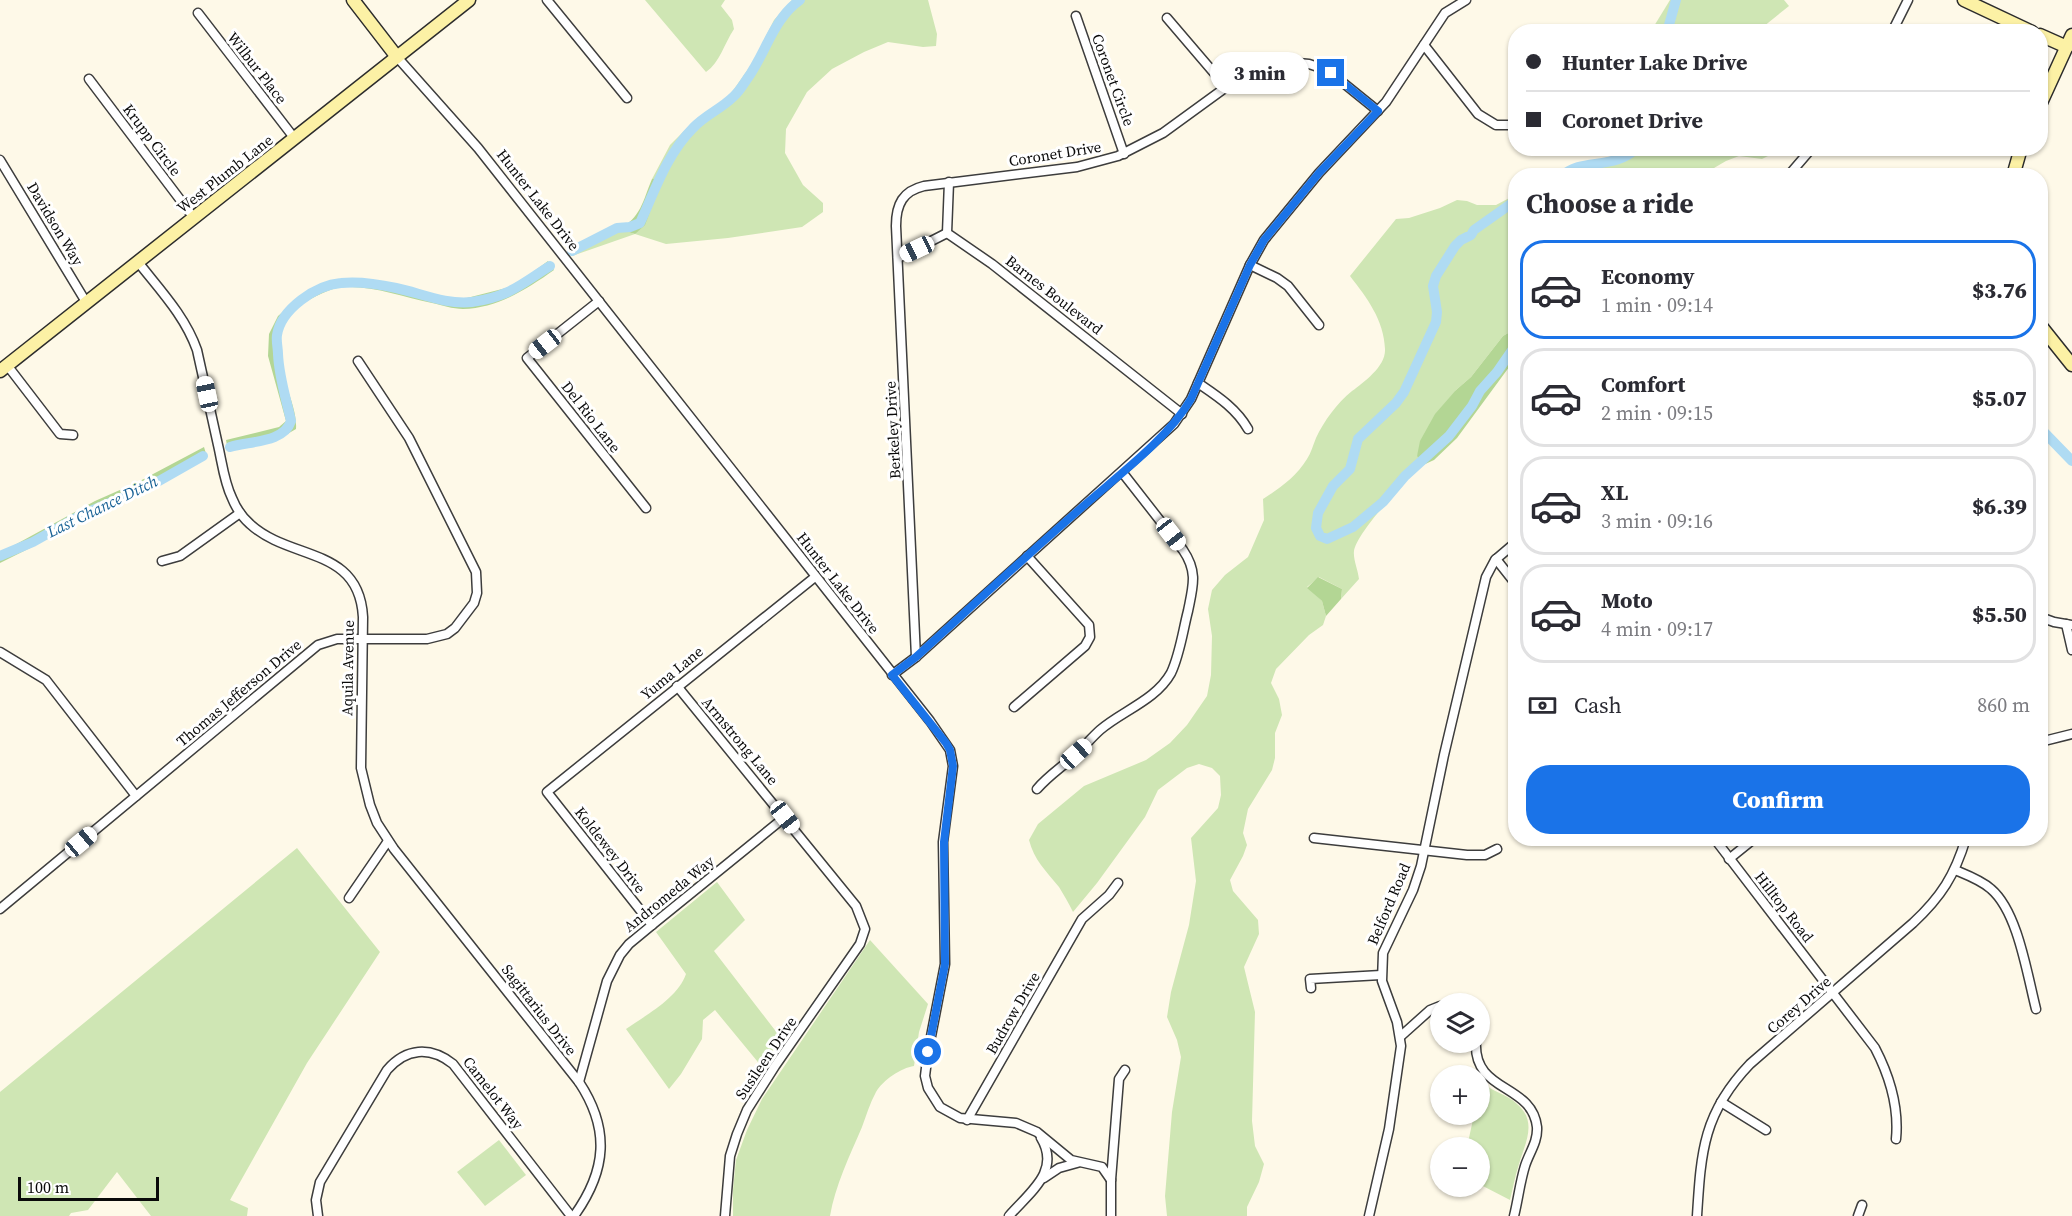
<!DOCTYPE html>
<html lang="en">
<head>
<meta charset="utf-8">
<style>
	body { margin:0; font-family:"Source Serif 4",serif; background:#f7f7f7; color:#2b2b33; height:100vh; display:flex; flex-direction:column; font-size:22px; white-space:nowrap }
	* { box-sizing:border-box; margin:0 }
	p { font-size:20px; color:#7c7c81 }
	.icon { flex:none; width:33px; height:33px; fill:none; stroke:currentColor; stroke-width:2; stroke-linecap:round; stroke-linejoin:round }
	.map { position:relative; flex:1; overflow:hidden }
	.details { position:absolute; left:1508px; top:168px; width:540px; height:678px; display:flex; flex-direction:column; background:#fff; border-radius:24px; box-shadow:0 2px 4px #0004 }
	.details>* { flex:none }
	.hud { position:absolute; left:1508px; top:24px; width:540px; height:132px; border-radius:24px; box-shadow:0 2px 4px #0004; display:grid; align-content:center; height:132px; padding:0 18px; background:#fff }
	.controls { position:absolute; left:1430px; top:993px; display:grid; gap:12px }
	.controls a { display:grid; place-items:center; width:60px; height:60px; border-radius:50%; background:#fff; box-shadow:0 2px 4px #0004; font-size:30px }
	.scale { position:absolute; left:18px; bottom:15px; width:141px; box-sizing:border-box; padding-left:6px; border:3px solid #0a0a0a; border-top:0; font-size:16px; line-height:21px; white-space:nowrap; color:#0a0a0a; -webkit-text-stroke:4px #fff; paint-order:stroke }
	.end { position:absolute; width:27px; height:27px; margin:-14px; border:8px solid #1a73e8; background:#fff; box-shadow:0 0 0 3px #fff }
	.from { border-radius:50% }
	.bubble { position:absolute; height:42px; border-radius:21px; background:#fff; box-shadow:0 2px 4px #0004; font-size:20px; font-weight:800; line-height:42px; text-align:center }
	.car { position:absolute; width:18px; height:36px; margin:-18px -9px; border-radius:8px; box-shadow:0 0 4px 2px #0007; background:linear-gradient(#fff 24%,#345 0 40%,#fff 0 76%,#345 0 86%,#fff 0) }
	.hud b { display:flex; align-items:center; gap:21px; height:57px; font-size:22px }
	.hud b+b { border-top:2px solid #e1e1e2 }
	.hud i { width:15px; height:15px; background:#2b2b33 }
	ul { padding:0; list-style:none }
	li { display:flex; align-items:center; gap:18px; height:99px; margin:0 12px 9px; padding:0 6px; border:3px solid #e1e1e2; border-radius:24px }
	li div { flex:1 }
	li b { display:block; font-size:22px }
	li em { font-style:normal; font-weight:800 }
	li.current { border-color:#1a73e8 }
	li>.icon { width:54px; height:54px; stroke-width:1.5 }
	h2 { padding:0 18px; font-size:27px; line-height:72px }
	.pay { display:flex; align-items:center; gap:15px; height:66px; padding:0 18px; font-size:22px }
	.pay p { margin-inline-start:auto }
	.button { display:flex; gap:12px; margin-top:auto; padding:12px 18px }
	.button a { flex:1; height:69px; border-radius:24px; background:#1a73e8; color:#fff; font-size:24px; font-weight:800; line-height:69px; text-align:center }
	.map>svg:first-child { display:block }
	.green { fill:#cfe6b4 }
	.forest { fill:#b3d694 }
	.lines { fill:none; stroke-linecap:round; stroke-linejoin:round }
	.canal { stroke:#afdbf3; stroke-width:10 }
	.street-casing { stroke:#3d3d3d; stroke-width:11 }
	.secondary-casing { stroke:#2c2c2c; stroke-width:15 }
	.street { stroke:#fff; stroke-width:8 }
	.secondary { stroke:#fcf1a5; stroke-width:12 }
	.route { stroke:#1a73e8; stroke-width:8 }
	.labels { text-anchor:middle; stroke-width:6; stroke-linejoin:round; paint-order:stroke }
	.street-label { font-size:15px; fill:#0a0a0a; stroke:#fff }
	.water-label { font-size:16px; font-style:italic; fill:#196296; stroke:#fff }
</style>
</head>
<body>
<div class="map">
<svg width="2072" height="1216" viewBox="0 0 2072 1216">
	<rect width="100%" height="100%" fill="#fef9e8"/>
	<g class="green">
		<path d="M645 0H725L721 6 732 20 734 29C724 44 720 62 706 72Z"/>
		<polygon points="792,0 928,0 937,34 936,46 923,47 888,42 864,52 832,69 807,92 786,129 785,153 803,185 823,203 823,212 802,227 728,238 666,244 635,234 572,256 568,250 618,229 635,234 662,178 652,179 670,145 690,125 730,95 753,62 774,20"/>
		<polygon points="1670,0 1784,0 1789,6 1758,31 1651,31"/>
		<polygon points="1622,149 1622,148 1797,149 1794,153 1780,150 1762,159 1739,156 1726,161 1702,175 1552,175 1572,165 1614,156"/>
		<path d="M1515 195V329L1503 336 1471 377 1456 390 1417 456 1421 466C1406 480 1357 532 1354 551 1353 559 1358 570 1359 579L1341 599 1342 589 1319 577 1307 587 1322 601 1326 616 1323 625 1309 635 1276 669 1271 683 1279 699 1282 715 1275 733V758L1272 770 1248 809 1243 833 1247 845 1243 856 1230 880 1233 891 1258 920 1259 934 1244 967 1255 1012 1252 1121 1255 1146 1264 1164 1259 1182 1247 1207V1216H1167L1165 1196 1172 1112 1181 1057 1177 1040 1167 1017 1171 992 1189 925 1196 881 1191 838 1218 808 1221 795 1220 776 1212 768 1199 764 1187 768 1158 790 1145 817 1097 883 1073 912C1069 904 1064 895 1059 887 1046 871 1034 860 1029 840L1038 824 1084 786 1146 760 1170 743 1187 725 1207 696 1211 675 1212 636 1208 609 1212 590 1225 575 1248 557 1264 520 1263 499C1280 488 1296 477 1307 459 1311 453 1313 445 1316 438 1324 421 1337 403 1352 391 1364 382 1386 366 1385 349 1384 320 1367 298 1350 276L1396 219 1409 218 1440 208 1457 200 1467 201 1477 205H1496Z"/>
		<polygon points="297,848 380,952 307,1063 230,1200 248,1208 247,1216 151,1216 117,1172 88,1210 71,1213 69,1216 0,1216 0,1092"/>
		<path d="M717 882 745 920 714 951 781 1038 762 1067 715 1010 703 1020 702 1039 681 1074 669 1089 626 1029C646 1015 678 998 686 974L656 932Z"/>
		<path d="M870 940 928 1004 919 1032 914 1066C901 1068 883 1080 876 1092 870 1103 866 1116 862 1127 850 1155 835 1186 830 1216H733V1190L736 1160 747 1130 762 1099Z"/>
		<path d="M1482 1082C1492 1092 1507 1094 1517 1104 1538 1122 1525 1143 1519 1164 1515 1176 1513 1188 1510 1200L1479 1184V1148L1467 1147 1474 1115 1479 1114V1090Z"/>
		<polygon points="499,1140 526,1175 485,1206 457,1172"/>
	</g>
	<g class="forest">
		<path d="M663 177 645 225 635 234 618 229C641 219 643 200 652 179Z"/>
		<path d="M548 261 554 270C527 289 498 308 463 309 453 309 441 305 432 303 404 297 374 286 346 287 333 287 318 295 307 301 294 308 283 320 279 335 271 365 298 400 296 429L277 440 228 451 226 440 279 427 286 421 268 356 269 334 278 316 300 297 321 284 347 279 379 281 459 300 514 286Z"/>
		<polygon points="1515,329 1515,359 1457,438 1434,460 1421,466 1417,456 1420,441 1435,414 1456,390 1471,377 1503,336"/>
		<polygon points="204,447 207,457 165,481 65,527 30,548 0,563 0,553 95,501 138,482"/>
		<polygon points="1318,577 1342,589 1341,599 1326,616 1322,601 1307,588"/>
	</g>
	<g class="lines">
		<g class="canal">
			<polyline points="1667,32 1676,0"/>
			<path d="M1560 176C1566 173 1571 169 1578 167 1598 162 1621 164 1637 148"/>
			<polyline points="1515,201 1474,230 1471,235 1461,240 1455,246 1436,276 1433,286 1437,312 1436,322 1404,392 1396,403 1358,439 1350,469 1333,486 1318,513 1316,528 1320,536 1327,539 1353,527 1383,502 1405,476 1449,436 1472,406 1480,391 1497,372 1515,346"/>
			<path d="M572 251 617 228 630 227 640 223C655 190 667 154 693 128 705 115 721 109 733 97 739 92 743 85 747 79 766 53 773 19 800 0"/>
			<polyline points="2040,428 2072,461"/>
			<path d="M230 447C249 441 284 443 291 421 286 398 279 377 278 354 278 348 276 341 277 335 281 309 316 285 341 283 359 281 378 284 396 288 420 293 446 305 472 302 509 297 521 284 550 266"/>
			<polyline points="0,556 33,542 81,515 152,485 203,456"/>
		</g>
		<g class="street-casing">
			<g id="street">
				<polyline points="547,0 627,98"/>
				<polyline points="198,13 295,139"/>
				<polyline points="1076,16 1124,154"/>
				<polyline points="1167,18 1226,87"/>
				<polyline points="1892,32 1908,0"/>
				<polyline points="1424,45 1478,114 1496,125 1515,125"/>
				<polyline points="397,57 478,148 930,721 950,750 953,766 943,842 945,964 928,1052 925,1076 928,1088 940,1107 960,1118 1016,1123 1037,1132 1071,1160 1102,1167 1111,1180"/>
				<polyline points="89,79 194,218"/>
				<polyline points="0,160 86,302"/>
				<polyline points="1788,176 1812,148"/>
				<polyline points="949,182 947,233 992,264 1182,414"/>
				<polyline points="898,258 947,233"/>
				<path d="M138 262C160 290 185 316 197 350 204 382 211 413 218 445 222 462 224 482 232 498 236 508 242 517 250 524 290 561 359 546 363 617L361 768 370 805 377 823 394 849 579 1082C610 1129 607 1170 574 1216"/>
				<polyline points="1250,265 1277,278 1288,286 1319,325"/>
				<polyline points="599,301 527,358 646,508"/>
				<polyline points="7,365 60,434 73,435"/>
				<path d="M1198 383C1217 396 1236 408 1248 429"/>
				<polyline points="1496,559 1515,583"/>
				<polyline points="162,561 180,556 240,513"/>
				<polyline points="2040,617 2054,622 2072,625"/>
				<polyline points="2066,624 2072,650"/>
				<polyline points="0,652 46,680 136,796"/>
				<path d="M916 657 896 226C896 204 903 191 924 186L1077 167 1118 156 1163 133 1251 69 1259 64 1276 61 1309 64 1321 68 1331 73 1378 111"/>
				<polyline points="892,675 916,657 1174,424 1191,399 1250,265 1264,240 1319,173 1386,102 1445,13 1466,0"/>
				<polyline points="677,686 856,906 865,929 860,944 775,1066 747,1110 737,1134 730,1156 725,1216"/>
				<polyline points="1014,707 1085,646 1090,637 1089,625 1027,556"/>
				<polyline points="2040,742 2072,734"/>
				<path d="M1037 789C1048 776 1062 767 1074 756 1083 748 1091 738 1100 730 1122 711 1156 700 1171 673 1180 654 1183 630 1188 611 1193 586 1198 572 1183 550L1122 472"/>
				<polyline points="1314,838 1467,855 1485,855 1497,849"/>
				<path d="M1714 838 1875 1048C1889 1075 1899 1108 1896 1139"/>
				<polyline points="1729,859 1755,838"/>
				<path d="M1955 870C1967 875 1981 880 1991 889 2018 912 2027 974 2036 1009"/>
				<polyline points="349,898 388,841"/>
				<polyline points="0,909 318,645 337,639 427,639 447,634 455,628 474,603 477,593 476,572 409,438 358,361"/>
				<polyline points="652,925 547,792 815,577"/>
				<polyline points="1311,988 1310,979 1381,975"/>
				<polyline points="1401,1036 1430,1010 1440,1006"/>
				<path d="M1476 1042C1473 1093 1532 1083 1537 1127 1538 1142 1529 1153 1525 1166 1520 1182 1518 1200 1514 1216"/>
				<polyline points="579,1082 607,981 620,955 629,944 652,925 785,817"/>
				<polyline points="1721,1102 1766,1130"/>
				<polyline points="967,1120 1082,919 1109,895 1118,883"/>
				<polyline points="1044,1178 1059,1168 1077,1163"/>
				<path d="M318 1216 316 1200 320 1182 387 1070C406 1048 430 1046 453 1064L571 1216"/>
				<path d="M1009 1216C1030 1192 1061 1171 1041 1138"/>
				<polyline points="1111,1216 1111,1180 1119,1079 1125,1070"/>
				<polyline points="1369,1216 1389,1129 1401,1046 1397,1022 1382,981 1383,953 1413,890 1421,866 1444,755 1486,577 1495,560 1515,543"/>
				<path d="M1697 1216C1701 1152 1703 1113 1750 1064L1913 923C1941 897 1955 875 1966 838"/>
				<polyline points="1858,1216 1862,1205"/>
			</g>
		</g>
		<g class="secondary-casing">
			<g id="secondary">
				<polyline points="353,0 397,57"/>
				<polyline points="1964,0 2032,32"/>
				<polyline points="2040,35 2067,47"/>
				<polyline points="2040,105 2072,35"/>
				<polyline points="2013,176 2021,148"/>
				<polyline points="2040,325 2072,365"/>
				<polyline points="0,371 469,0"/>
			</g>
		</g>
		<use href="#street" class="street"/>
		<use href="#secondary" class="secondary"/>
	</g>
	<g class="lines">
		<path class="route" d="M928 1052 945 964 944 842 953 766 950 750 946 743 892 675 916 657C971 607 1025 557 1080 509 1116 477 1167 440 1191 399L1250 265 1264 240 1319 173 1378 111 1331 73"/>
	</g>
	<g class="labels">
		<g class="street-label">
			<text transform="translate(257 68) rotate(52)" y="5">Wilbur Place</text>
			<text transform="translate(1113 80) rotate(70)" y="5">Coronet Circle</text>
			<text transform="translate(152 140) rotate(53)" y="5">Krupp Circle</text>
			<text transform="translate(1055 154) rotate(-9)" y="5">Coronet Drive</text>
			<text transform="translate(225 174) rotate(-38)" y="5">West Plumb Lane</text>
			<text transform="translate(538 200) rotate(52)" y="5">Hunter Lake Drive</text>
			<text transform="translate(55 224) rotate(59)" y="5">Davidson Way</text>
			<text transform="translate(1054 295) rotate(38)" y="5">Barnes Boulevard</text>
			<text transform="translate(591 417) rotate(52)" y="5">Del Rio Lane</text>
			<text transform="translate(893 430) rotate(-93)" y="5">Berkeley Drive</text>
			<text transform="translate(838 583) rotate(52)" y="5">Hunter Lake Drive</text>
			<text transform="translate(348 668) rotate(-89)" y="5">Aquila Avenue</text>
			<text transform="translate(672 673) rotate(-39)" y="5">Yuma Lane</text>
			<text transform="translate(239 693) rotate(-40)" y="5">Thomas Jefferson Drive</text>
			<text transform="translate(740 741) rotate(50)" y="5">Armstrong Lane</text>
			<text transform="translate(610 850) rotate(52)" y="5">Koldewey Drive</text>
			<text transform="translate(669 894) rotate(-39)" y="5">Andromeda Way</text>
			<text transform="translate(1389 904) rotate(-67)" y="5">Belford Road</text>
			<text transform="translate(1784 907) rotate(52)" y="5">Hilltop Road</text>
			<text transform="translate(1799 1005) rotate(-41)" y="5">Corey Drive</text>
			<text transform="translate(539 1010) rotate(52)" y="5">Sagittarius Drive</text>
			<text transform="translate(1013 1013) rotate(-60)" y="5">Budrow Drive</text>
			<text transform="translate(766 1058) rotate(-56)" y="5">Susileen Drive</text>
			<text transform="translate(493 1093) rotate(52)" y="5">Camelot Way</text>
		</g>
		<g class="water-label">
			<text transform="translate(102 506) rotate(-26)" y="6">Last Chance Ditch</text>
		</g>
	</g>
</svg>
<div class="controls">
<a><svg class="icon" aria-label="layers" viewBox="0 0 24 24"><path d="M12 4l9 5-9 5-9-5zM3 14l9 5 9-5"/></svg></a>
<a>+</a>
<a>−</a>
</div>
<div class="scale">100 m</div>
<i class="end from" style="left:928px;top:1052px"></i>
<i class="end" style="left:1331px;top:73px"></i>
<div class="bubble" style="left:1210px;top:52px;width:99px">3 min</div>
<i class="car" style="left:917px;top:249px;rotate:245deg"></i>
<i class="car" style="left:545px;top:344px;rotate:232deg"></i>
<i class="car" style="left:207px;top:394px;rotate:348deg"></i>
<i class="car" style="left:1171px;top:534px;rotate:142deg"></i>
<i class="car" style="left:1076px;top:754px;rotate:48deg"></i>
<i class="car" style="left:785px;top:817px;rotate:142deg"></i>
<i class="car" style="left:81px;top:842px;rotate:50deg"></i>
<div class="hud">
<b><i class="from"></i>Hunter Lake Drive</b>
<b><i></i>Coronet Drive</b>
</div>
<section class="details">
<h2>Choose a ride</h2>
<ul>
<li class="current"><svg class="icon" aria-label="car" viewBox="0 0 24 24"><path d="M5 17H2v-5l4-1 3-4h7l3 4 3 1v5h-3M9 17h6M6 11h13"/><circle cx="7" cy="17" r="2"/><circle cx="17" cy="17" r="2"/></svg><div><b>Economy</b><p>1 min · 09:14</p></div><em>$3.76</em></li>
<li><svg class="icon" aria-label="car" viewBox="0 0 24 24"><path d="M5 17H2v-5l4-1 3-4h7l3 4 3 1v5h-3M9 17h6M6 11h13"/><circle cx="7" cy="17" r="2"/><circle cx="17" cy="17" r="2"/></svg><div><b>Comfort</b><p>2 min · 09:15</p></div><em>$5.07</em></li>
<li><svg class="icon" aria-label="car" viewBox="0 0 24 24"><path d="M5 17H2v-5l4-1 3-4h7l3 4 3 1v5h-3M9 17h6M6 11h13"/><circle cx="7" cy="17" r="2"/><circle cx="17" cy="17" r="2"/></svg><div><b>XL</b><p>3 min · 09:16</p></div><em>$6.39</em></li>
<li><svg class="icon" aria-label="car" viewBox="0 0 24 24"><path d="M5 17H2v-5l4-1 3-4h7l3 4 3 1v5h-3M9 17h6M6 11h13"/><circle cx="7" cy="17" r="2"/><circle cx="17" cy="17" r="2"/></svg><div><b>Moto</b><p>4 min · 09:17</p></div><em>$5.50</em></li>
</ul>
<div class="pay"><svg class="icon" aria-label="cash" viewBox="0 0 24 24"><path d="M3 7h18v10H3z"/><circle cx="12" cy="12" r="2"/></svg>Cash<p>860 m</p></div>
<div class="button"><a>Confirm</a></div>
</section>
</div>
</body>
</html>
